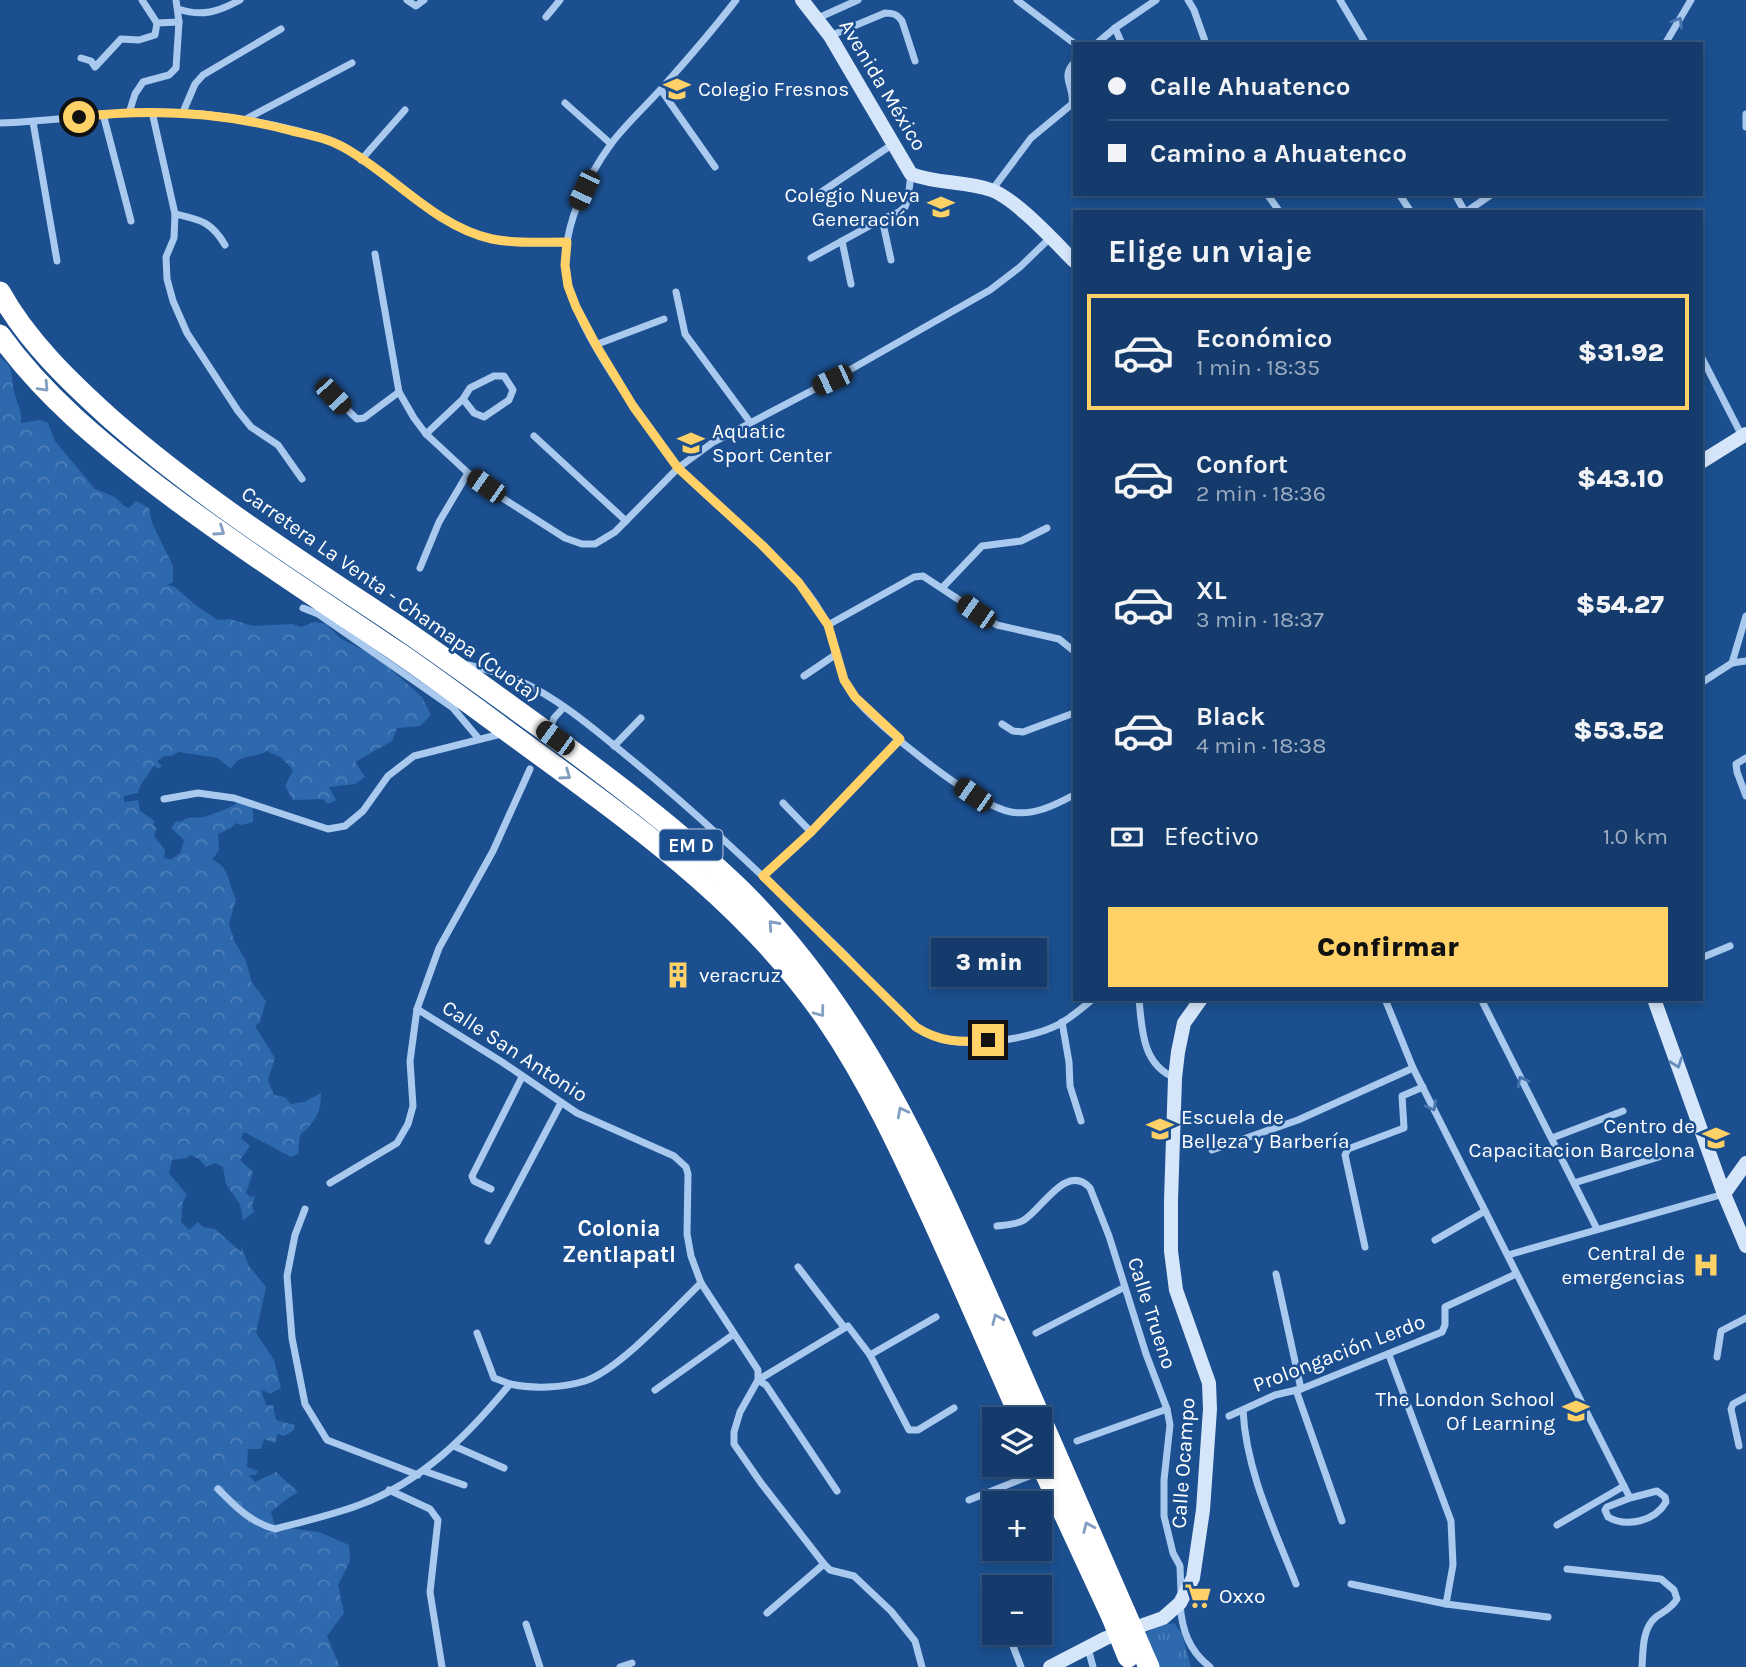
<!DOCTYPE html>
<html lang="es">
<head>
<meta charset="utf-8">
<style>
	body { margin:0; font-family:Karla,sans-serif; background:#214673; color:#f1f3f6; height:100vh; display:flex; flex-direction:column; font-size:26px; white-space:nowrap }
	* { box-sizing:border-box; margin:0 }
	p { font-size:23px; color:#9dadc1 }
	.icon { flex:none; width:38px; height:38px; fill:none; stroke:currentColor; stroke-width:2; stroke-linecap:round; stroke-linejoin:round }
	.map { position:relative; flex:1; overflow:hidden }
	.side { position:absolute; left:1073px; top:210px; width:630px; height:791px; display:flex; flex-direction:column; background:#143b6b; border-radius:0px; box-shadow:0 4px 10px #0003,0 0 0 2px #33557e }
	.side>* { flex:none }
	.hud { position:absolute; left:1073px; top:42px; width:630px; height:154px; border-radius:0px; box-shadow:0 4px 10px #0003,0 0 0 2px #33557e; display:grid; align-content:center; height:154px; padding:0 35px; background:#143b6b }
	.tools { position:absolute; left:982px; top:1407px; display:grid; gap:14px }
	.tools a { display:grid; place-items:center; width:70px; height:70px; border-radius:0px; background:#143b6b; box-shadow:0 4px 10px #0003,0 0 0 2px #33557e; font-size:35px }
	.end { position:absolute; width:32px; height:32px; margin:-16px; border:9px solid #ffd166; background:#111; box-shadow:0 0 0 4px #111 }
	.from { border-radius:50% }
	.bubble { position:absolute; height:49px; border-radius:0px; background:#143b6b; box-shadow:0 4px 10px #0003,0 0 0 2px #33557e; font-size:23px; font-weight:800; line-height:49px; text-align:center }
	.car { position:absolute; width:21px; height:42px; margin:-21px -10px; border-radius:9px; box-shadow:0 0 5px 2px #0007; background:linear-gradient(#222 24%,#8ab4d8 0 40%,#222 0 76%,#8ab4d8 0 86%,#222 0) }
	.hud b { display:flex; align-items:center; gap:24px; height:66px; font-size:26px }
	.hud b+b { border-top:2px solid #33557e }
	.hud i { width:18px; height:18px; background:#f1f3f6 }
	ul { padding:0; list-style:none }
	li { display:flex; align-items:center; gap:21px; height:116px; margin:0 14px 10px; padding:0 21px; border:4px solid transparent; border-radius:0px }
	li div { flex:1 }
	li b { display:block; font-size:26px }
	li em { font-style:normal; font-weight:800 }
	li.active { border-color:#ffd166 }
	li>.icon { width:63px; height:63px; stroke-width:1.5 }
	h2 { padding:0 35px; font-size:32px; line-height:84px }
	.pay { display:flex; align-items:center; gap:18px; height:77px; padding:0 35px; font-size:26px }
	.pay p { margin-inline-start:auto }
	.cta { display:flex; gap:14px; margin-top:auto; padding:14px 35px }
	.cta a { flex:1; height:80px; border-radius:0px; background:#ffd166; color:#111; font-size:28px; font-weight:800; line-height:80px; text-align:center }
	.map>svg:first-child { display:block }
	.grass { fill:url(#grass-tufts) }
	.forest { fill:url(#forest-crowns) }
	.lines { fill:none; stroke-linecap:round; stroke-linejoin:round }
	.street { stroke:#a9c9ee; stroke-width:7 }
	.secondary { stroke:#d6e6fa; stroke-width:14 }
	.highway { stroke:#fff; stroke-width:21 }
	.highway-bridge { stroke:#fff; stroke-width:21 }
	.oneway { stroke:#4674ac }
	.oneway2 { stroke:#829ec1 }
	.oneway3 { stroke:#668bba }
	.route { stroke:#ffd166; stroke-width:9 }
	.labels { text-anchor:middle; stroke-width:5; stroke-linejoin:round; paint-order:stroke }
	.shield { fill:#1b4f8f; stroke:#bbcadd; stroke-width:2 }
	.shield-label { font-size:19px; font-weight:bold; fill:#fff }
	.street-label { font-size:21px; fill:#fff; stroke:#1b4f8f }
	.poi-label { font-size:21px; fill:#fff; stroke:#1b4f8f; text-anchor:start }
	.neighbourhood-label { font-size:23px; font-weight:bold; fill:#fff; stroke:#1b4f8f }
</style>
</head>
<body>
<div class="map">
<svg width="1746" height="1667" viewBox="0 0 1746 1667">
	<defs>
		<pattern id="grass-tufts" width="24" height="20" patternUnits="userSpaceOnUse" patternTransform="scale(1.75)"><rect width="24" height="20" fill="#2e69ad"/><path d="M3 7l-1-3M5 7V3M7 7l1-3M15 17l-1-3M17 17v-4M19 17l1-3" fill="none" stroke="#4d80b9"/></pattern>
		<pattern id="forest-crowns" width="20" height="18" patternUnits="userSpaceOnUse" patternTransform="scale(1.75)"><rect width="20" height="18" fill="#2e69ad"/><path d="M2 6a3 3 0 1 1 6 0M12 15a3 3 0 1 1 6 0" fill="none" stroke="#4d80b9"/></pattern>
	</defs>
	<rect width="100%" height="100%" fill="#1b4f8f"/>
	<polygon class="grass" points="1174,1623 1182,1634 1191,1667 1155,1667 1142,1635 1161,1625"/>
	<path class="forest" d="M0 358C16 366 10 381 15 395 18 406 22 410 21 423L40 420 48 423 55 441 95 489 115 497 124 506 129 508 136 501 149 508 152 523 173 566V582L167 585 175 587 198 607 218 620 230 619 254 626 292 624 301 627 315 622 326 624 340 638 361 649 365 646 422 697 431 715 420 726 397 728 392 741 355 762 365 777 355 784 329 787 336 800 328 804 323 799 293 800 285 786 293 770 282 758 267 751C253 759 239 753 231 769L218 758 179 752 171 756H165L157 761 162 766 158 769 154 765C149 776 140 781 138 793L124 796V802L138 800 140 811 155 821 153 825 157 828 154 836 165 850 164 858 172 859 180 853 184 840 171 828 176 821 181 822C189 814 197 820 207 816 216 813 226 809 235 805L237 799 253 807V822L241 825 236 823 231 828 218 834 219 850 212 860C230 866 228 884 236 899L229 924 234 940 246 961 252 983 266 1001 260 1022 255 1026 275 1058 268 1080 274 1095 285 1097 291 1104 304 1102 321 1093C321 1113 315 1122 300 1135L298 1154 291 1157 244 1132 241 1138 250 1146 240 1160 253 1172 246 1193 250 1197 255 1196 252 1205 254 1212 243 1220 240 1204 226 1184 223 1167 215 1163 206 1167 199 1159 190 1155 187 1158 172 1160 169 1173 187 1195 183 1202 181 1222 189 1230 198 1222 203 1227 215 1229 241 1252V1246L249 1266 266 1287 256 1333 274 1360 281 1388 270 1394 261 1389 266 1405H273L276 1420 294 1425V1430L284 1436 278 1434 275 1443 264 1439 261 1449H248L247 1467 258 1471 256 1475H249L255 1482 276 1472 298 1492 284 1501 271 1512 274 1523 288 1528 319 1532 349 1545 350 1561 338 1585 344 1613 327 1636 340 1667H0Z"/>
	<g class="lines">
		<g class="street">
			<polyline points="142,0 157,23"/>
			<polyline points="407,0 416,6 424,0"/>
			<path d="M736 0C712 31 686 61 660 90 644 108 625 125 611 144 587 177 566 221 565 262 564 311 626 396 654 435 662 447 670 460 681 471 719 509 763 542 799 582 809 594 820 609 827 624 838 648 838 675 854 697 878 727 975 805 1011 812 1034 816 1055 805 1074 795"/>
			<polyline points="1017,0 1075,44"/>
			<polyline points="1188,0 1194,10 1206,44"/>
			<polyline points="1340,0 1366,44"/>
			<path d="M178 9C202 17 218 12 240 0"/>
			<polyline points="546,17 560,0"/>
			<polyline points="818,18 858,0"/>
			<polyline points="1115,28 1122,44"/>
			<path d="M830 36 885 13C893 13 897 14 902 21L915 61"/>
			<polyline points="1096,44 1115,28 1156,0"/>
			<polyline points="1665,44 1691,0"/>
			<polyline points="81,58 91,61 95,67 121,39 139,40 155,35 157,23 179,22"/>
			<polyline points="661,90 715,167"/>
			<polyline points="565,103 611,144"/>
			<polyline points="152,112 175,214 174,238 166,257 167,279 173,301 187,333 238,411 251,427 278,445 302,479"/>
			<polyline points="183,112 195,84 203,75 281,29"/>
			<polyline points="129,113 135,94 143,82 169,75 176,68 179,22 176,0"/>
			<polyline points="103,114 131,221"/>
			<polyline points="1746,114 1746,127"/>
			<polyline points="244,120 352,63"/>
			<polyline points="33,122 57,261"/>
			<path d="M0 123C51 122 102 112 153 112 206 111 281 123 331 141 353 149 373 168 392 182 422 204 456 231 493 239 517 244 543 241 567 242"/>
			<polyline points="361,160 405,110"/>
			<path d="M992 190 1031 138 1072 104C1075 87 1060 77 1074 63"/>
			<polyline points="1267,194 1280,212"/>
			<polyline points="1399,194 1411,212"/>
			<polyline points="1455,194 1465,212"/>
			<polyline points="814,197 893,144"/>
			<polyline points="1466,212 1492,194"/>
			<path d="M175 214C200 220 211 221 225 245"/>
			<polyline points="882,219 891,260"/>
			<polyline points="842,241 851,284"/>
			<polyline points="375,254 399,392 414,418 426,434 468,473 504,499 565,538 582,544 595,544 615,532 678,468 712,443 832,380 990,290 1020,267 1050,238"/>
			<polyline points="811,258 882,219 899,212 905,207 908,199 911,174"/>
			<polyline points="676,292 685,334 750,422"/>
			<polyline points="595,345 664,319"/>
			<polyline points="1701,356 1742,436"/>
			<polyline points="333,396 357,419 364,418 399,392"/>
			<polyline points="426,434 463,399 470,388 494,376 504,376 513,390 509,400 484,417 474,413 463,399"/>
			<polyline points="534,436 626,521"/>
			<polyline points="420,568 439,522 468,473"/>
			<polyline points="942,588 982,546 1021,541 1047,528"/>
			<polyline points="303,608 318,614 453,708 479,739"/>
			<polyline points="828,625 914,577 923,576 997,625 1059,639 1074,651"/>
			<polyline points="1732,663 1746,616"/>
			<path d="M468 665C484 669 502 673 518 680 558 698 593 728 627 756 701 816 769 882 838 948 862 970 903 1023 930 1035 961 1050 1034 1040 1063 1022 1074 1015 1083 1007 1093 999"/>
			<polyline points="804,676 835,655"/>
			<polyline points="1701,683 1732,663 1746,661"/>
			<polyline points="1002,724 1013,731 1023,732 1074,713"/>
			<polyline points="550,728 554,718 564,707"/>
			<polyline points="614,746 641,718"/>
			<polyline points="1746,758 1736,764 1737,772 1746,796"/>
			<polyline points="164,799 198,793 234,798 328,829 345,826 363,811 388,776 414,756 501,734"/>
			<polyline points="783,803 811,832"/>
			<polyline points="763,876 811,832 899,739"/>
			<polyline points="1701,958 1730,946"/>
			<path d="M1139 999C1142 1030 1142 1064 1175 1078"/>
			<path d="M1385 999 1413 1068 1630 1498 1657 1491 1665 1497 1666 1502C1655 1521 1627 1528 1608 1517L1605 1510 1607 1507 1630 1498"/>
			<polyline points="1481,999 1597,1229"/>
			<polyline points="417,1009 502,1062 577,1113 674,1156 686,1167 688,1174 687,1234 691,1256 701,1283 758,1370 758,1380 740,1412 734,1432 734,1444 761,1483 824,1564 830,1570 854,1576 891,1611 915,1641 922,1667"/>
			<polyline points="1062,1022 1069,1062 1070,1086 1081,1121"/>
			<polyline points="1552,1138 1623,1111"/>
			<polyline points="1212,1150 1298,1120 1413,1068"/>
			<polyline points="330,1183 397,1143 408,1124 413,1106 410,1061 417,1009 439,948 493,851 530,769"/>
			<polyline points="1574,1183 1659,1157"/>
			<polyline points="491,1189 474,1181 472,1176 522,1077"/>
			<polyline points="305,1209 295,1235 287,1276 292,1338 305,1404 327,1440 418,1475"/>
			<path d="M997 1226C1006 1225 1016 1225 1024 1220 1042 1209 1067 1162 1090 1188L1109 1236 1146 1354 1167 1409 1170 1425 1164 1480V1516L1173 1553 1180 1566 1181 1592"/>
			<polyline points="1435,1240 1485,1211"/>
			<polyline points="488,1241 561,1103"/>
			<polyline points="1365,1247 1345,1155 1348,1149 1404,1128 1402,1096 1423,1087"/>
			<polyline points="1508,1255 1724,1194"/>
			<polyline points="798,1267 844,1327"/>
			<polyline points="1276,1274 1301,1389"/>
			<polyline points="477,1333 494,1378 510,1384"/>
			<polyline points="1036,1333 1123,1288"/>
			<polyline points="870,1355 936,1317"/>
			<polyline points="1389,1355 1451,1521 1453,1565 1446,1604"/>
			<polyline points="1717,1357 1721,1331 1746,1318"/>
			<polyline points="655,1390 734,1334"/>
			<polyline points="1296,1390 1342,1521"/>
			<path d="M1243 1410C1246 1471 1274 1528 1296 1584"/>
			<polyline points="1229,1416 1275,1395 1301,1389 1442,1332 1445,1325 1445,1307 1516,1274"/>
			<polyline points="1077,1441 1167,1409"/>
			<polyline points="454,1446 504,1468"/>
			<polyline points="1739,1446 1731,1409 1733,1404 1746,1397"/>
			<polyline points="424,1471 464,1485"/>
			<path d="M218 1489C236 1507 250 1522 275 1529 302 1522 332 1515 359 1505 422 1482 468 1435 510 1384 533 1389 562 1388 585 1381 620 1369 673 1310 701 1283"/>
			<polyline points="389,1490 430,1509 438,1520 430,1592 442,1667"/>
			<polyline points="837,1491 766,1385 758,1380 848,1326 870,1355 909,1430 918,1430 954,1408"/>
			<polyline points="969,1500 1037,1473"/>
			<polyline points="1557,1525 1624,1486"/>
			<path d="M1567 1569 1661 1579 1674 1590 1677 1599C1671 1609 1664 1611 1656 1617 1642 1628 1643 1652 1642 1667"/>
			<polyline points="1351,1584 1446,1604 1548,1617"/>
			<path d="M1180 1604C1182 1630 1189 1651 1210 1667"/>
			<polyline points="767,1613 824,1564"/>
			<polyline points="526,1624 540,1667"/>
			<polyline points="1008,1633 1021,1667"/>
			<polyline points="1088,1648 1093,1667"/>
			<polyline points="620,1667 632,1663"/>
		</g>
		<g class="secondary">
			<path d="M802 0 830 36 911 174C937 184 965 181 991 190 1015 198 1055 242 1074 261"/>
			<polyline points="1701,462 1746,434"/>
			<polyline points="1654,999 1724,1194 1746,1246"/>
			<polyline points="1724,1194 1746,1163"/>
			<polyline points="1050,1667 1106,1638 1163,1618 1180,1603 1193,1578 1203,1510 1210,1409 1209,1383 1176,1290 1171,1251 1171,1200 1175,1078 1178,1052 1184,1023 1201,999"/>
		</g>
		<g class="highway">
			<path d="M0 292C27 341 70 382 111 419 201 498 302 562 401 628 448 660 494 694 540 727 609 778 679 830 741 890 861 1009 926 1157 993 1309 1037 1410 1081 1511 1125 1612"/>
			<path d="M0 335C43 395 101 443 160 488 237 546 319 599 399 653 450 688 498 725 548 761 653 838 752 911 827 1020 869 1082 900 1149 931 1216 962 1284 991 1351 1021 1419"/>
			<polyline points="1040,1462 1112,1617"/>
			<polyline points="1141,1649 1149,1667"/>
		</g>
		<g class="highway-bridge">
			<polyline points="1125,1612 1141,1649"/>
			<polyline points="1112,1617 1128,1657"/>
		</g>
	</g>
	<defs><path id="oneway-chevron" d="M-2-3.5L2.5 0L-2 3.5" fill="none" stroke-width="1.6" stroke-linecap="round" stroke-linejoin="round" transform="scale(1.75)"/></defs>
	<g class="oneway">
		<use href="#oneway-chevron" transform="translate(1678 22) rotate(-59)"/>
		<use href="#oneway-chevron" transform="translate(1522 1081) rotate(-118)"/>
		<use href="#oneway-chevron" transform="translate(1432 1106) rotate(63)"/>
	</g>
	<g class="oneway2">
		<use href="#oneway-chevron" transform="translate(44 387) rotate(47)"/>
		<use href="#oneway-chevron" transform="translate(220 531) rotate(35)"/>
		<use href="#oneway-chevron" transform="translate(566 775) rotate(35)"/>
		<use href="#oneway-chevron" transform="translate(773 925) rotate(-132)"/>
		<use href="#oneway-chevron" transform="translate(820 1012) rotate(53)"/>
		<use href="#oneway-chevron" transform="translate(902 1112) rotate(-118)"/>
		<use href="#oneway-chevron" transform="translate(997 1319) rotate(-114)"/>
		<use href="#oneway-chevron" transform="translate(1088 1527) rotate(-114)"/>
	</g>
	<use class="oneway3" href="#oneway-chevron" transform="translate(1677 1063) rotate(70)"/>
	<g class="lines">
		<path class="route" d="M79 117C152 108 221 112 292 131 309 135 327 138 343 147 393 174 434 226 492 239 516 244 543 242 567 242L565 265 568 286 576 307 596 345 633 406 678 468 762 545 799 583 828 625 844 680 855 697 900 739 811 832 763 876 916 1027C939 1042 961 1043 988 1040"/>
	</g>
	<defs>
		<g id="school-bare" transform="scale(2.1)"><path d="M0-5L7-2L0 1L-7-2ZM-4 1L0 2.5L4 1V4Q0 6-4 4Z" fill="#ffd166" stroke="#1b4f8f" stroke-width="2.5" paint-order="stroke"/></g>
		<g id="building-bare" transform="scale(2.1)"><path d="M-4-6H4V6H1V3H-1V6H-4ZM-2.5-4.3h1.7v1.8h-1.7ZM.8-4.3h1.7v1.8H.8ZM-2.5-1h1.7V.8h-1.7ZM.8-1h1.7V.8H.8Z" fill="#ffd166" stroke="#1b4f8f" stroke-width="2.5" paint-order="stroke"/></g>
		<g id="university-bare" transform="scale(2.1)"><path d="M0-5L7-2L0 1L-7-2ZM-4 1L0 2.5L4 1V4Q0 6-4 4Z" fill="#ffd166" stroke="#1b4f8f" stroke-width="2.5" paint-order="stroke"/></g>
		<g id="hospital-bare" transform="scale(2.1)"><path d="M-5-5h3v3.5h4V-5h3V5h-3V1.5h-4V5h-3Z" fill="#ffd166" stroke="#1b4f8f" stroke-width="2.5" paint-order="stroke"/></g>
		<g id="supermarket-bare" transform="scale(2.1)"><path d="M-6-5.5h2.5l.6 2H6L4.5 2H-2.5L-4.4-4H-6ZM-1.5 3.2a1.3 1.3 0 1 0 .1 0ZM3 3.2a1.3 1.3 0 1 0 .1 0Z" fill="#ffd166" stroke="#1b4f8f" stroke-width="2.5" paint-order="stroke"/></g>
	</defs>
	<g fill-rule="evenodd">
		<use href="#school-bare" x="677" y="89"/>
		<use href="#school-bare" x="941" y="207"/>
		<use href="#school-bare" x="691" y="443"/>
		<use href="#building-bare" x="678" y="975"/>
		<use href="#university-bare" x="1160" y="1129"/>
		<use href="#university-bare" x="1716" y="1138"/>
		<use href="#hospital-bare" x="1706" y="1265"/>
		<use href="#school-bare" x="1576" y="1411"/>
		<use href="#supermarket-bare" x="1198" y="1596"/>
	</g>
	<g class="labels">
		<rect class="shield" x="659.5" y="829.5" width="63" height="31" rx="5"/>
		<g class="shield-label">
			<text x="691" y="852">EM D</text>
		</g>
		<g class="street-label">
			<text transform="translate(883 85) rotate(59)" y="7">Avenida México</text>
			<text transform="translate(391 594) rotate(35)" y="7">Carretera La Venta - Chamapa (Cuota)</text>
			<text transform="translate(515 1051) rotate(33)" y="7">Calle San Antonio</text>
			<text transform="translate(1152 1313) rotate(72)" y="7">Calle Trueno</text>
			<text transform="translate(1339 1353) rotate(-21)" y="7">Prolongación Lerdo</text>
			<text transform="translate(1183 1463) rotate(-86)" y="7">Calle Ocampo</text>
		</g>
		<g class="poi-label">
			<text x="698" y="96">Colegio Fresnos</text>
			<text x="920" y="202" text-anchor="end">Colegio Nueva<tspan x="920" dy="24">Generación</tspan></text>
			<text x="712" y="438">Aquatic<tspan x="712" dy="24">Sport Center</tspan></text>
			<text x="699" y="982">veracruz</text>
			<text x="1181" y="1124">Escuela de<tspan x="1181" dy="24">Belleza y Barbería</tspan></text>
			<text x="1695" y="1133" text-anchor="end">Centro de<tspan x="1695" dy="24">Capacitacion Barcelona</tspan></text>
			<text x="1685" y="1260" text-anchor="end">Central de<tspan x="1685" dy="24">emergencias</tspan></text>
			<text x="1555" y="1406" text-anchor="end">The London School<tspan x="1555" dy="24">Of Learning</tspan></text>
			<text x="1219" y="1603">Oxxo</text>
		</g>
		<g class="neighbourhood-label">
			<text x="619" y="1236">Colonia<tspan x="619" dy="26">Zentlapatl</tspan></text>
		</g>
	</g>
</svg>
<div class="tools">
<a><svg class="icon" aria-label="layers" viewBox="0 0 24 24"><path d="M12 4l9 5-9 5-9-5zM3 14l9 5 9-5"/></svg></a>
<a>+</a>
<a>−</a>
</div>
<i class="end from" style="left:79px;top:117px"></i>
<i class="end" style="left:988px;top:1040px"></i>
<div class="bubble" style="left:931px;top:938px;width:116px">3 min</div>
<i class="car" style="left:584px;top:190px;rotate:205deg"></i>
<i class="car" style="left:832px;top:380px;rotate:245deg"></i>
<i class="car" style="left:333px;top:396px;rotate:137deg"></i>
<i class="car" style="left:486px;top:486px;rotate:305deg"></i>
<i class="car" style="left:976px;top:612px;rotate:305deg"></i>
<i class="car" style="left:555px;top:738px;rotate:306deg"></i>
<i class="car" style="left:973px;top:795px;rotate:305deg"></i>
<div class="hud">
<b><i class="from"></i>Calle Ahuatenco</b>
<b><i></i>Camino a Ahuatenco</b>
</div>
<section class="side">
<h2>Elige un viaje</h2>
<ul>
<li class="active"><svg class="icon" aria-label="car" viewBox="0 0 24 24"><path d="M5 17H2v-5l4-1 3-4h7l3 4 3 1v5h-3M9 17h6M6 11h13"/><circle cx="7" cy="17" r="2"/><circle cx="17" cy="17" r="2"/></svg><div><b>Económico</b><p>1 min · 18:35</p></div><em>$31.92</em></li>
<li><svg class="icon" aria-label="car" viewBox="0 0 24 24"><path d="M5 17H2v-5l4-1 3-4h7l3 4 3 1v5h-3M9 17h6M6 11h13"/><circle cx="7" cy="17" r="2"/><circle cx="17" cy="17" r="2"/></svg><div><b>Confort</b><p>2 min · 18:36</p></div><em>$43.10</em></li>
<li><svg class="icon" aria-label="car" viewBox="0 0 24 24"><path d="M5 17H2v-5l4-1 3-4h7l3 4 3 1v5h-3M9 17h6M6 11h13"/><circle cx="7" cy="17" r="2"/><circle cx="17" cy="17" r="2"/></svg><div><b>XL</b><p>3 min · 18:37</p></div><em>$54.27</em></li>
<li><svg class="icon" aria-label="car" viewBox="0 0 24 24"><path d="M5 17H2v-5l4-1 3-4h7l3 4 3 1v5h-3M9 17h6M6 11h13"/><circle cx="7" cy="17" r="2"/><circle cx="17" cy="17" r="2"/></svg><div><b>Black</b><p>4 min · 18:38</p></div><em>$53.52</em></li>
</ul>
<div class="pay"><svg class="icon" aria-label="cash" viewBox="0 0 24 24"><path d="M3 7h18v10H3z"/><circle cx="12" cy="12" r="2"/></svg>Efectivo<p>1.0 km</p></div>
<div class="cta"><a>Confirmar</a></div>
</section>
</div>
</body>
</html>
